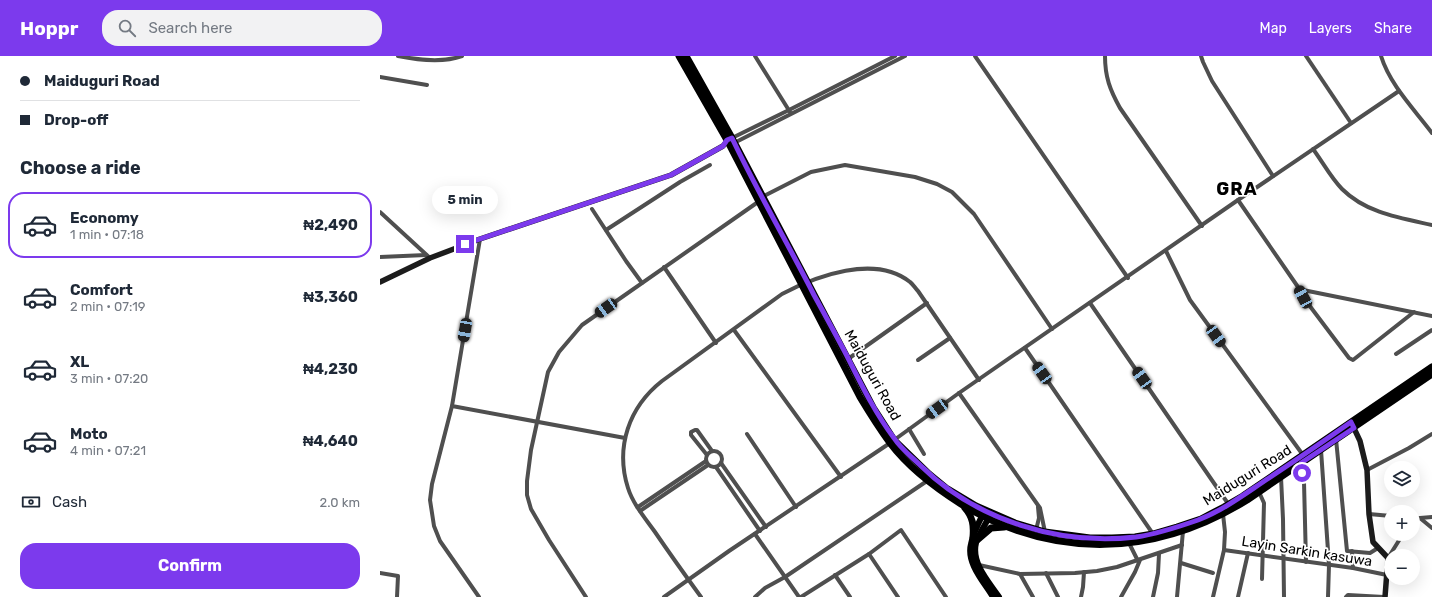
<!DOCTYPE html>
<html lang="en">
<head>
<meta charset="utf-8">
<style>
	body { margin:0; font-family:Rubik,sans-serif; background:#f2f2f3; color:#1f2937; height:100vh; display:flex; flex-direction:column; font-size:15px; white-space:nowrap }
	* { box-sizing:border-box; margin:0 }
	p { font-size:13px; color:#747a83 }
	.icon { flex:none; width:22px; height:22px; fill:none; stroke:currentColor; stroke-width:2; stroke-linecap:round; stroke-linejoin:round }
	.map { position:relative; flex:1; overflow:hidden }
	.sheet { display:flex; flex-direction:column; background:#fff; width:380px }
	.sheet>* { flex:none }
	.banner { display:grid; align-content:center; height:88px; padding:0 20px; background:#fff }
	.fabs { position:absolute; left:1004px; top:405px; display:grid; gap:8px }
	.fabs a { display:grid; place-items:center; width:36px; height:36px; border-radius:50%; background:#fff; box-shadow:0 4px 16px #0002; font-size:20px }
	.end { position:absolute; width:18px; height:18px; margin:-9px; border:5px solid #7c3aed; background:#fff; box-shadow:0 0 0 2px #fff }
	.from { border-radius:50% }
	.bubble { position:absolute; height:28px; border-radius:14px; background:#fff; box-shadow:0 4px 16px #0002; font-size:13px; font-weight:700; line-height:28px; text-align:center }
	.car { position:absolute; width:12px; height:24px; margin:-12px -6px; border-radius:5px; box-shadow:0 0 3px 1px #0007; background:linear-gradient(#222 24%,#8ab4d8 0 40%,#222 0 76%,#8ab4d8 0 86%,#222 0) }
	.banner b { display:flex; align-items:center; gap:14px; height:38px; font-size:15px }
	.banner b+b { border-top:1px solid #e0e1e3 }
	.banner i { width:10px; height:10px; background:#1f2937 }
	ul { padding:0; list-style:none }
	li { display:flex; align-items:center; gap:12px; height:66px; margin:0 8px 6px; padding:0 12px; border:2px solid transparent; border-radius:16px }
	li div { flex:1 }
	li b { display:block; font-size:15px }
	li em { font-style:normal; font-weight:700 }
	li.on { border-color:#7c3aed }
	li>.icon { width:36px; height:36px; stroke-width:1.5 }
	h2 { padding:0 20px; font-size:18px; line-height:48px }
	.pay { display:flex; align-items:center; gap:10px; height:44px; padding:0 20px; font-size:15px }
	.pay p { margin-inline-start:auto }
	.cta { display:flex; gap:8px; margin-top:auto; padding:8px 20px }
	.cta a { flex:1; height:46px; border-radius:16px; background:#7c3aed; color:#fff; font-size:16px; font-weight:700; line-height:46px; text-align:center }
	header { display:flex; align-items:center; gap:24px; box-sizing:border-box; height:56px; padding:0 20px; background:#7c3aed; color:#fff }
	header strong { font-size:19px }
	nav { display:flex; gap:22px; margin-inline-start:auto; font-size:14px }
	.search { width:280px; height:36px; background:#f2f2f3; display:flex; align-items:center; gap:10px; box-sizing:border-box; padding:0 14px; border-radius:16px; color:#747a83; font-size:15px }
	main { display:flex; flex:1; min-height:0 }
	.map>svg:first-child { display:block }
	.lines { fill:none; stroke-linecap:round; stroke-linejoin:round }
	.street { stroke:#4f4f4f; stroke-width:4 }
	.secondary { stroke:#1c1c1c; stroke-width:5.5 }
	.primary { stroke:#000; stroke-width:6 }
	.highway { stroke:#000; stroke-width:7 }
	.route { stroke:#7c3aed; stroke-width:5 }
	.labels { text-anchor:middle; stroke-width:3.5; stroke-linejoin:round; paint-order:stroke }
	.street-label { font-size:14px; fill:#000; stroke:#fff }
	.district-label { font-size:18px; font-weight:bold; letter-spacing:1px; fill:#000; stroke:#fff }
</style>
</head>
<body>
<header>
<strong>Hoppr</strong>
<div class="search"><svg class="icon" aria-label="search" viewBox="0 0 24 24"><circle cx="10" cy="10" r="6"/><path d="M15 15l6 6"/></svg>Search here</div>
<nav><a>Map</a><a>Layers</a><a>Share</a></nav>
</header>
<main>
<section class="sheet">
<div class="banner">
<b><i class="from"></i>Maiduguri Road</b>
<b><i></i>Drop-off</b>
</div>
<h2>Choose a ride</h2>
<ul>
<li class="on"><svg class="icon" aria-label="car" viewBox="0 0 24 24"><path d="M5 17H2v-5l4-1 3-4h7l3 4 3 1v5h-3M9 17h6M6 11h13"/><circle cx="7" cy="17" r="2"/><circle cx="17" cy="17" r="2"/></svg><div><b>Economy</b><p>1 min · 07:18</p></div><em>₦2,490</em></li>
<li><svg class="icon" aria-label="car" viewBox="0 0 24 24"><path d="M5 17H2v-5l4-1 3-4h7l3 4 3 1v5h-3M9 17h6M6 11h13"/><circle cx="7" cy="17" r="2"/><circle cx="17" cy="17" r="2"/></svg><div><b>Comfort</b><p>2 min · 07:19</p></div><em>₦3,360</em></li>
<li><svg class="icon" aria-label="car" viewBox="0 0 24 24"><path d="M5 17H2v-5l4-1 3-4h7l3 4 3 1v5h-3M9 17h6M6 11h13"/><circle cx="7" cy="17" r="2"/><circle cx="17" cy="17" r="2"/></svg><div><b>XL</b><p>3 min · 07:20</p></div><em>₦4,230</em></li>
<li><svg class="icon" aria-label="car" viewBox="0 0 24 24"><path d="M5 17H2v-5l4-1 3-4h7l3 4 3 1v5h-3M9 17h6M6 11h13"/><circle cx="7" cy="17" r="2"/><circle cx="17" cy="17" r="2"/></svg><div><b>Moto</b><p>4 min · 07:21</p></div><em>₦4,640</em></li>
</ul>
<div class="pay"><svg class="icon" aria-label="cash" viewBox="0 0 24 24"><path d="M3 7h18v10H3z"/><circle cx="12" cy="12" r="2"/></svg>Cash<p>2.0 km</p></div>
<div class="cta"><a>Confirm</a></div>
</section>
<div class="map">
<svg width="1052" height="541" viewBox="0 0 1052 541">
	<rect width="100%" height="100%" fill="#fff"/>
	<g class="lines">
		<g class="street">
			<path d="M18 0C38 4 63 7 82 0"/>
			<polyline points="375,0 410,56"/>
			<polyline points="595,0 748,222"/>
			<path d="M725 0C725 21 730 34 740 52L822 170"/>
			<polyline points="821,0 823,6 832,25 893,120"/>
			<polyline points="926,0 971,67"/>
			<path d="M1001 0C1010 29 1034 53 1052 77"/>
			<polyline points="0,21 47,29"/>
			<polyline points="352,82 409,54 515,0"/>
			<polyline points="354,87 525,0"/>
			<path d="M933 93C942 105 951 122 962 133 986 157 1020 162 1052 169"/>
			<polyline points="382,141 431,116 465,109 535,121 557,128 572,136 594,158 672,273"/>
			<polyline points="858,144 918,231 923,234 1052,260"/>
			<polyline points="212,153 246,205 262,227"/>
			<polyline points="0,156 50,202"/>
			<polyline points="226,174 300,126 330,109"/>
			<polyline points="100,183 72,350 245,382"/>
			<polyline points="786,195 810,244 923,399"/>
			<polyline points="0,201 46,199"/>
			<polyline points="284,211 336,287"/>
			<polyline points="919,233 923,241 969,302 973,304 1034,256"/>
			<polyline points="710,247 849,449"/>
			<polyline points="354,274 461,421"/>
			<polyline points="645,292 773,478"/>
			<polyline points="1016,298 1052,274"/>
			<polyline points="468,303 547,247"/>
			<polyline points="538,304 570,282"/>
			<polyline points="579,337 660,452 665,476"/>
			<polyline points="72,350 52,428 50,444 54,470 60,485 99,541"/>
			<polyline points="529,373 544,398"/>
			<polyline points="367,378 416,451"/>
			<polyline points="956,383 967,495 990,497 998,492"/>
			<polyline points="941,394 949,509 948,541"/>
			<circle cx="334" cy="403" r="8"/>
			<polyline points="327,399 311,379 311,376 315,374 317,374 332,395"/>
			<polyline points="341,407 386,471"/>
			<polyline points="921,407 924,426 926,506"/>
			<polyline points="336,411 380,475"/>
			<polyline points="987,414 1029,392 1052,378"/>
			<polyline points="901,421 903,463 904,541"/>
			<polyline points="879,436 884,447 882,523"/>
			<polyline points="258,451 326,405"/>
			<polyline points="260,455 328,409"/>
			<polyline points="989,458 1011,460"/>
			<polyline points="1040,462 1052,472"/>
			<polyline points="1033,465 1040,462 1052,461"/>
			<polyline points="656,474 659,462 658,451"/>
			<polyline points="375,478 419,541"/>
			<polyline points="749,487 758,505"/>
			<polyline points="844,494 973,512 1007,519"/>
			<polyline points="972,495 973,512"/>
			<polyline points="489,498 521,474 566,541"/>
			<polyline points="1008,502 1023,478"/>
			<polyline points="801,507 833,517"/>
			<polyline points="599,509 640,518 695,517 717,515 737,511 802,489"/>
			<polyline points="0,517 18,520 17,541"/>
			<polyline points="666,517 678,541"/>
			<polyline points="640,518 653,541"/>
			<polyline points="455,519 470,541"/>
			<polyline points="206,541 169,484 151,453 147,439 147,425 151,394 168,316 179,296 202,269 378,146"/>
			<polyline points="284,541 349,495 510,387 579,337 858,144 1019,35"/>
			<path d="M321 541C305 519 290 498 275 476 265 462 253 448 248 432 235 391 249 351 282 325L402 238C436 220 495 198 530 226 533 228 535 232 538 235L599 324"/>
			<polyline points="375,541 385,532 405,521 547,425"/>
			<polyline points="421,541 489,498 518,541"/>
			<polyline points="701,541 703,531 704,516"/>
			<polyline points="741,541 755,516 760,504"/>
			<polyline points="773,541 778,517 779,498"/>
			<polyline points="797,541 803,475"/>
			<polyline points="833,541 844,494 845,476 843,458"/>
			<polyline points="858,541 868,497"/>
			<polyline points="966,541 968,539 1004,541"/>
		</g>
		<g class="secondary">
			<polyline points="0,226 50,202 100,183 291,119 343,90 349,83"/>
			<polyline points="972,368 980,385 987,414 989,458 993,486 1008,502 1005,541"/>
		</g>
		<g class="primary">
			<path d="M604 456C599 466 593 477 591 488 586 507 604 526 613 541"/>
			<path d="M610 459C606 468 599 477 596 487 591 507 609 526 619 541"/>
		</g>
		<g class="highway">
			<path d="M299 0 347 84 480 341C489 356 499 372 510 387 529 412 554 431 581 448 674 504 775 501 867 444L1052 318"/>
			<polyline points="306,0 352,82 494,353 514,384 549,418 566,432 596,450 635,467 665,476 710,482 732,482 755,481 773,478 797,471 821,463 844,451 863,440 1052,311"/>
			<path d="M585 452C593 461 594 470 593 481"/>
			<polyline points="597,484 611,472 624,471"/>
		</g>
	</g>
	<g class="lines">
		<path class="route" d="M85 188 291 119 343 90 347 84 352 82C377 135 407 186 434 239 445 259 456 279 467 300 481 328 495 357 514 382 521 393 532 401 541 410 596 464 679 490 756 481 777 478 798 471 818 464 844 454 866 437 889 422 916 404 944 385 971 366L974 372 921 407 922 417"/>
	</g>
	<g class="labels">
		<g class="street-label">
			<text transform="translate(493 319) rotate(61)" y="5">Maiduguri Road</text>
			<text transform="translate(867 419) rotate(-32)" y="5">Maiduguri Road</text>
			<text transform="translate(927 495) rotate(9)" y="5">Layin Sarkin kasuwa</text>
		</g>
		<g class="district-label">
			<text x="857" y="139">GRA</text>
		</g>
	</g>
</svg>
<div class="fabs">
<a><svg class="icon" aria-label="layers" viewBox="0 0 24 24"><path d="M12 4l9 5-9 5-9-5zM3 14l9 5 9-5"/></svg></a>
<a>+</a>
<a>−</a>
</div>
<i class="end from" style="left:922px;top:417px"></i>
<i class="end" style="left:85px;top:188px"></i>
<div class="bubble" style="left:52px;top:130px;width:66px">5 min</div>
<i class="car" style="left:923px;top:241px;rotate:332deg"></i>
<i class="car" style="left:226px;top:252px;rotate:235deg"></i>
<i class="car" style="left:85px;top:274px;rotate:190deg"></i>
<i class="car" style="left:836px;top:280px;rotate:144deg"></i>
<i class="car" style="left:662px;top:317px;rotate:325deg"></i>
<i class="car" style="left:762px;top:322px;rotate:325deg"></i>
<i class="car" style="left:557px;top:353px;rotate:234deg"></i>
</div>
</main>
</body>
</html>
